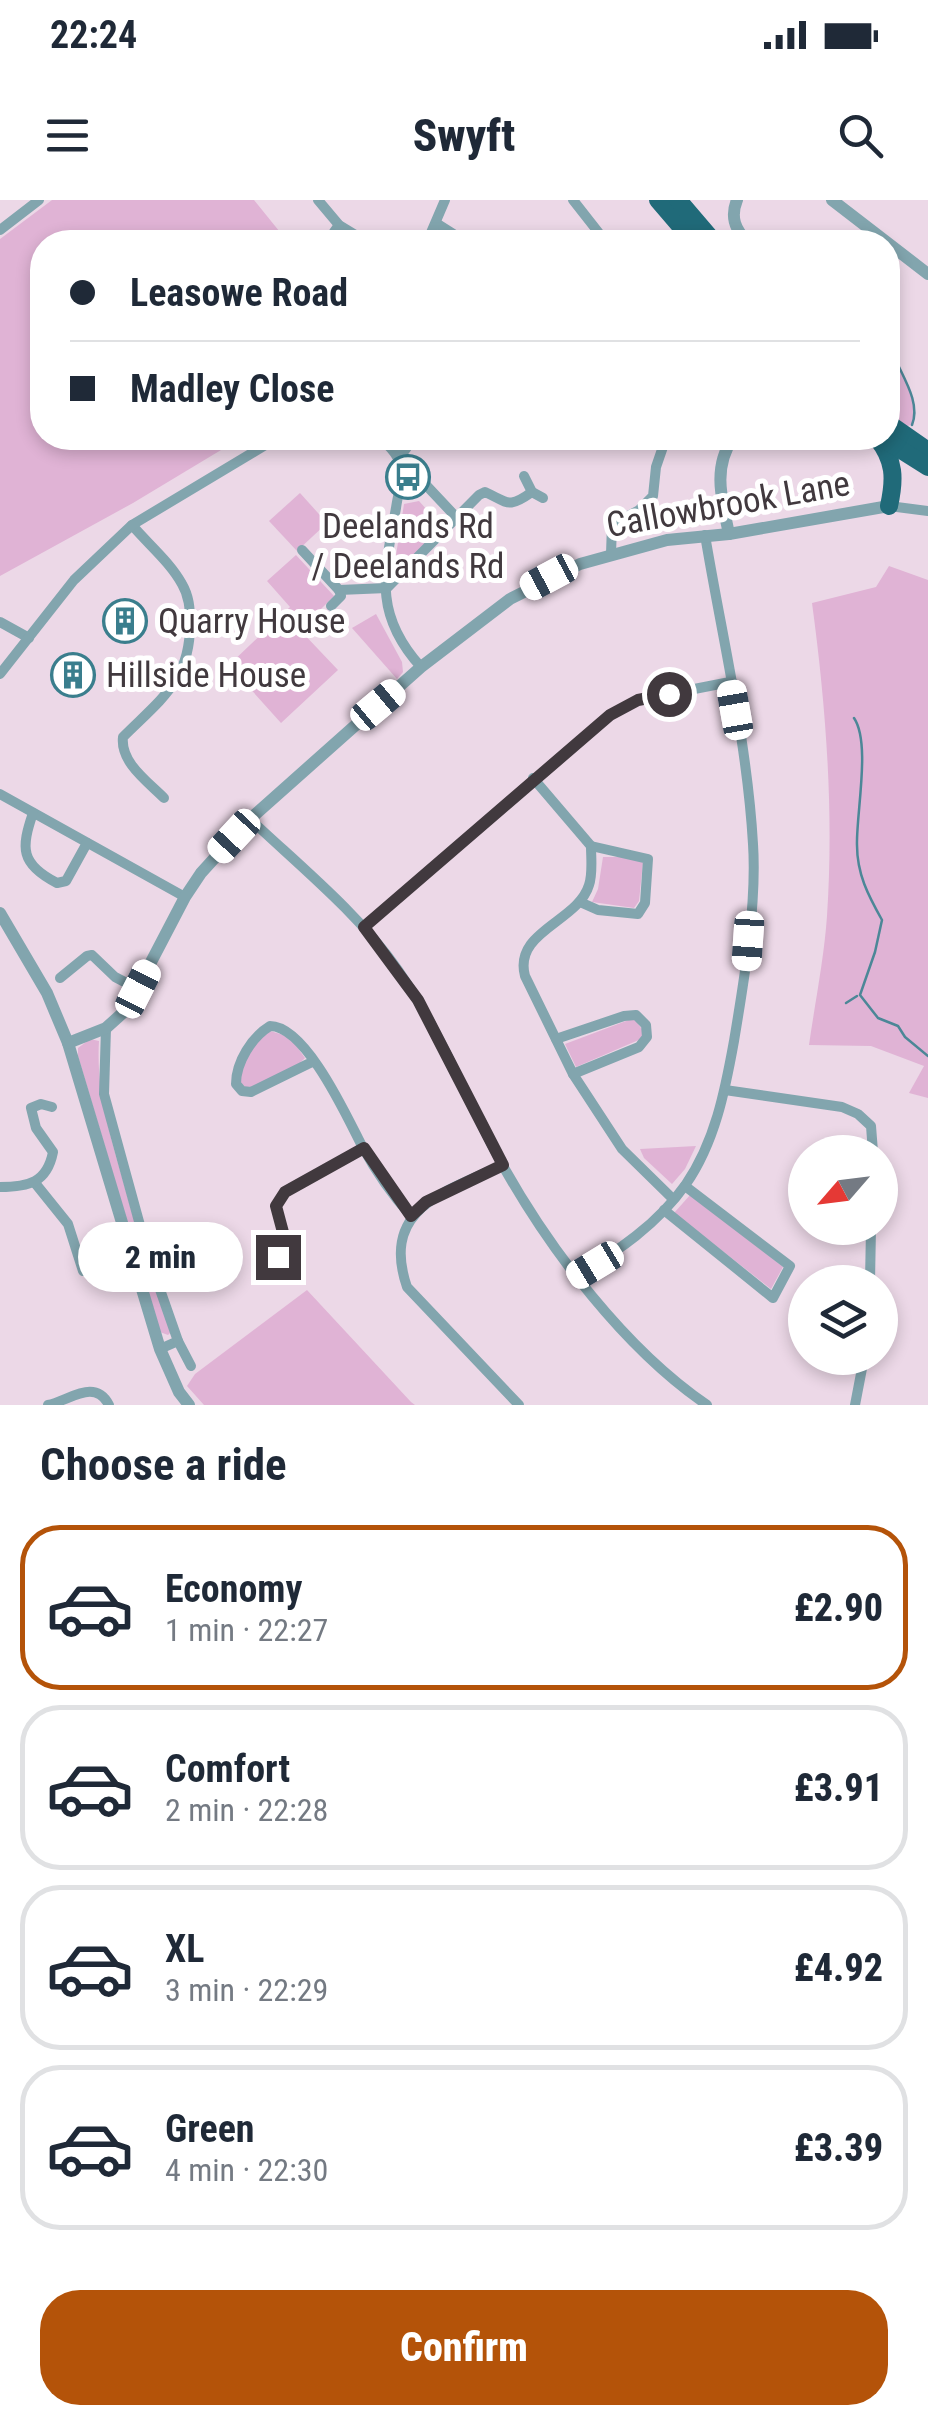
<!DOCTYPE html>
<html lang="en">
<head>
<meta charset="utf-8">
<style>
	body { margin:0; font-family:"Roboto Condensed",sans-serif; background:#f6f6f7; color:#1f2937; height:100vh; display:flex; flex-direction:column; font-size:38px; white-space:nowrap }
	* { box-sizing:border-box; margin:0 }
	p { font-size:32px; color:#747a83 }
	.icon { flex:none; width:55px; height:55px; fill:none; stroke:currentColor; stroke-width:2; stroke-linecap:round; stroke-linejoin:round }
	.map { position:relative; height:1205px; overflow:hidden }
	.details { display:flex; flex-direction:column; background:#fff; flex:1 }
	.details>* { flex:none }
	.guide { position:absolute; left:30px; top:30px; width:870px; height:220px; border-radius:40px; box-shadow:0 5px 15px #0003; display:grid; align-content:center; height:220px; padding:0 40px; background:#fff }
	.needle { width:65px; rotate:242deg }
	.tools { position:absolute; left:788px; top:935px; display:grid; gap:20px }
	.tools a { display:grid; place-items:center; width:110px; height:110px; border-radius:50%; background:#fff; box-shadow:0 5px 15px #0003; font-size:50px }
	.end { position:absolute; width:45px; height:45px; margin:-22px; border:12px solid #41393e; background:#fff; box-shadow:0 0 0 5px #fff }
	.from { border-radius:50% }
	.bubble { position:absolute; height:70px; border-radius:35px; background:#fff; box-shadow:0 5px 15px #0003; font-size:32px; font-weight:800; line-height:70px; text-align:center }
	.car { position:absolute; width:30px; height:60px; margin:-30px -15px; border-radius:12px; box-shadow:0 0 8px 2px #0007; background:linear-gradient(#fff 24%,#345 0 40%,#fff 0 76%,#345 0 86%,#fff 0) }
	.guide b { display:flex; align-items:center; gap:35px; height:95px; font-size:38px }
	.guide b+b { border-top:2px solid #e0e1e3 }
	.guide i { width:25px; height:25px; background:#1f2937 }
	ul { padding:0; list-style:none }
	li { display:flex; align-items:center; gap:30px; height:165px; margin:0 20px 15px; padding:0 20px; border:5px solid #e0e1e3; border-radius:40px }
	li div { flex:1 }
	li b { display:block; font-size:38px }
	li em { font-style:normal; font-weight:800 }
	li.active { border-color:#b45309 }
	li>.icon { width:90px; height:90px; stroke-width:1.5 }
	h2 { padding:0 40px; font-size:45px; line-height:120px }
	.action { display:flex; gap:20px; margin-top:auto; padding:20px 40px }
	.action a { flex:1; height:115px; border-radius:40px; background:#b45309; color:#fff; font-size:40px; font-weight:800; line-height:115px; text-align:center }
	.status { display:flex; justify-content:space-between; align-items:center; height:70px; padding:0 50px; background:#fff; direction:ltr }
	.status svg { height:28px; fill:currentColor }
	header { display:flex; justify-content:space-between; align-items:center; height:130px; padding:0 40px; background:#fff; font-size:45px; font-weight:800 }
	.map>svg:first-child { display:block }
	.green { fill:#e0b3d5 }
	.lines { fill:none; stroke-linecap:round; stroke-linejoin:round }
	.stream { stroke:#4c8797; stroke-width:2.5 }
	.minor { stroke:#82a5ae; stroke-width:10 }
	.tertiary { stroke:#82a5ae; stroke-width:12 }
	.trunk { stroke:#206a79; stroke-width:18 }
	.route { stroke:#41393e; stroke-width:12 }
	.labels { text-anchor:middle; stroke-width:10; stroke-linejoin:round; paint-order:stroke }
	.street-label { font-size:35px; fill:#41393e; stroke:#fff }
	.poi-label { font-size:35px; fill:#41393e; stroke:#fff; text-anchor:start }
</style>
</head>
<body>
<div class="status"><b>22:24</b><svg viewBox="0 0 49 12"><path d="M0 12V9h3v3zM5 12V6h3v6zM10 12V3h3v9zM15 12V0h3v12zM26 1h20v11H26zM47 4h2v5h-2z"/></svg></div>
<header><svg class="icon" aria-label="menu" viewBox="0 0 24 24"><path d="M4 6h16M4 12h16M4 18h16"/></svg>Swyft<svg class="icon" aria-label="search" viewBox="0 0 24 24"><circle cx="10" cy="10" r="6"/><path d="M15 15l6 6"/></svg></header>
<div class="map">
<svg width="928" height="1205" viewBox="0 0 928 1205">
	<rect width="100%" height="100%" fill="#ecd8e7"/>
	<g class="green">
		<polygon points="52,0 254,0 288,42 42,42 42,238 241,238 133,303 0,376 0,39"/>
		<path d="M888 138C893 166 923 197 912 225L902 227 888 215Z"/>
		<polygon points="300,293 327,323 297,351 269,321"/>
		<polygon points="419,301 442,327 399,370 394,368 404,304"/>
		<polygon points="296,355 334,396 300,430 338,470 281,523 229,465 290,407 267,381"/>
		<path d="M889 366 928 380V898L909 893 924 866 871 846 809 845C815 803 824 759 827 716 834 612 826 506 812 403L876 387Z"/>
		<polygon points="376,414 402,462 403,472 397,479 352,428"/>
		<polygon points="603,657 625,657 643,662 639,701 634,708 592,702 598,689"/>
		<polygon points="634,818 644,832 641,839 576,867 565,844"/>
		<path d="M267 830 290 837 305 858 298 865 249 889 239 883C243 862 251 845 267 830Z"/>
		<path d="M90 839 99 841C96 889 109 931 122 977 136 1030 153 1081 171 1132L168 1135 160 1132 78 856V848Z"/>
		<polygon points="696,946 685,969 672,984 644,958 640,949"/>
		<polygon points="691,994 783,1067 771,1089 674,1013"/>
		<polygon points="307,1090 411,1202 415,1205 204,1205 187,1186 195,1174"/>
	</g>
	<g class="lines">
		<g class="stream">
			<path d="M888 138C893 166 923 197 912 225"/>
			<path d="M854 518C871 543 856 614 857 645 857 674 868 695 882 720L875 752 860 795 878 818 898 826 905 837 928 856"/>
			<polyline points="846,803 857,796"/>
		</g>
		<g class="minor">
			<polyline points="318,0 339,25 367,42"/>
			<polyline points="573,0 606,42"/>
			<polyline points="436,23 466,42"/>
			<polyline points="0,30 39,0"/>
			<polyline points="327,42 339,25"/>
			<polyline points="427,42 445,0"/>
			<polyline points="659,42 665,37"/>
			<path d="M381 238C387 245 397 252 399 262 404 276 398 293 396 308 384 374 373 414 421 467"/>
			<polyline points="399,258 414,238"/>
			<polyline points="524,276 532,292 543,298"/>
			<polyline points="425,284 457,318"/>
			<polyline points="889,306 928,311"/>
			<path d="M132 325C148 344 170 362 182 384 189 396 190 408 190 422 191 480 161 499 123 537 120 562 147 581 164 598"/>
			<polyline points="302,350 339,390"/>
			<polyline points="611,354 612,325 639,310 653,296 656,267 666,238"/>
			<path d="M331 406 341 396 339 390 387 388 479 295 485 292C509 303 508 309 532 292"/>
			<polyline points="0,422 29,438"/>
			<polyline points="0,474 74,380 132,325 277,238"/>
			<path d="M533 578 591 646C591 658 593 674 589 685 578 722 513 731 525 776L573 874 622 949 673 999"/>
			<polyline points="0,594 185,697"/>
			<path d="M33 613C21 648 20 664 57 683L66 681 87 643"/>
			<path d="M250 619C301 667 358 713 398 770 440 831 467 900 502 964 550 1050 625 1149 707 1205"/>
			<polyline points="580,702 598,710 638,714 645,703 648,659 591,646"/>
			<polyline points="364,727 610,515 638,500 730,482"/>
			<polyline points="60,778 87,756 92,755 115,777 138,789"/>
			<polyline points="106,828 104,894 149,1058 178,1141 160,1149"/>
			<polyline points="556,839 624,816 636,815 646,825 647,837 639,847 573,874"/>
			<path d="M314 861 251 892 242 891 236 884C236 862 252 837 270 826 306 826 347 917 362 946 375 970 393 996 411 1016"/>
			<polyline points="725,890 842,907 858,914 871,926 873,952"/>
			<path d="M503 965C445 992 380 1008 407 1087L519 1205"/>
			<polyline points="35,983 68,1024 83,1071"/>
			<path d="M0 987C28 987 47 983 53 952L36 928 31 908 41 904 52 907"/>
			<polyline points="664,1010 773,1098 790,1066 685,986"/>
			<polyline points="288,1051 276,1006 285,992 363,948"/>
			<polyline points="278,1057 299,1047"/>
			<path d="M575 1076C617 1052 658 1024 686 984 715 942 725 891 734 841 744 781 757 704 753 644 747 540 722 437 705 335"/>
			<polyline points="870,1082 871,1028"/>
			<polyline points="178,1141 191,1166"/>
			<path d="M48 1205C70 1200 95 1178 109 1205"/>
			<polyline points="855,1205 864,1158"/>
		</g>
		<g class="tertiary">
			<path d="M737 0C730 17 735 30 748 42"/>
			<polyline points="832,0 928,74"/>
			<path d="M729 334C722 300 712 268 733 238"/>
			<polyline points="0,713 47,793 68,843 160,1149 179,1192 189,1205"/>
			<polyline points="68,843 106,828 126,810 185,697 201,673 250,619 421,467 510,399 580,364 667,340 729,334 889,306"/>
		</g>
		<g class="trunk">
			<polyline points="658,0 694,42"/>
			<polyline points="678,0 714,42"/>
			<polyline points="888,223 928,251"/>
			<path d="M877 238C895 260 895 279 889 306"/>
			<polyline points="882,238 928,267"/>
		</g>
	</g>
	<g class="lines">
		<polyline class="route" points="278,1057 288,1051 276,1006 285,992 364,948 411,1016 426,1002 503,965 418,800 364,727 610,515 638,500 669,494"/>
	</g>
	<defs>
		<g id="bus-ring" transform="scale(2.25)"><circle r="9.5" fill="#fff" stroke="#3a7e8d" stroke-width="1.5"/><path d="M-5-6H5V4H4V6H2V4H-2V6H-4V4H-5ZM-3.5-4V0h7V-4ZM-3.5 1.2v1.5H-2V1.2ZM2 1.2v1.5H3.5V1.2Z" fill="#3a7e8d"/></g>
		<g id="building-ring" transform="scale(2.25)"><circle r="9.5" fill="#fff" stroke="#3a7e8d" stroke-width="1.5"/><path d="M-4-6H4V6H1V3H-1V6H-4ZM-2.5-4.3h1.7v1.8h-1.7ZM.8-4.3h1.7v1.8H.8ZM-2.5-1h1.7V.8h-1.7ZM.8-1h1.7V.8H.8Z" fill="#3a7e8d"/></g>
	</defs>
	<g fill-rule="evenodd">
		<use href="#bus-ring" x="408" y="277"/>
		<use href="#building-ring" x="125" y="421"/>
		<use href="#building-ring" x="73" y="475"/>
	</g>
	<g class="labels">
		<g class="street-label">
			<text transform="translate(728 304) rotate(-10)" y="12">Callowbrook Lane</text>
		</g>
		<g class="poi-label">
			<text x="408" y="338" text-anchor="middle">Deelands Rd<tspan x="408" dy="40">/ Deelands Rd</tspan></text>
			<text x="158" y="433">Quarry House</text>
			<text x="106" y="487">Hillside House</text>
		</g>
	</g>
</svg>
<div class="tools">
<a><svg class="needle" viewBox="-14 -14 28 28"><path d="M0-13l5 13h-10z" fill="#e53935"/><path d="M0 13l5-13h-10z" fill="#747a83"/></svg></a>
<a><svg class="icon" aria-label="layers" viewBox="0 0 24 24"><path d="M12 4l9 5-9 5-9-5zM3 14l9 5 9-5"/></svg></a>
</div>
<i class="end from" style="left:669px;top:494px"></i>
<i class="end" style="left:278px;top:1057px"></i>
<div class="bubble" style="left:78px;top:1022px;width:165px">2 min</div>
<i class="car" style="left:549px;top:377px;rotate:242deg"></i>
<i class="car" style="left:378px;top:505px;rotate:50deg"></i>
<i class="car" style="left:735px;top:510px;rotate:350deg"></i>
<i class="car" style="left:234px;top:636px;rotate:223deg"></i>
<i class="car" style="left:748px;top:741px;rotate:184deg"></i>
<i class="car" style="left:138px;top:789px;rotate:27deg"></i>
<i class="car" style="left:595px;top:1065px;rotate:239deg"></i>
<div class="guide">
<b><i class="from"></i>Leasowe Road</b>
<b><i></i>Madley Close</b>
</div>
</div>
<section class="details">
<h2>Choose a ride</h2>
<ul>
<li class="active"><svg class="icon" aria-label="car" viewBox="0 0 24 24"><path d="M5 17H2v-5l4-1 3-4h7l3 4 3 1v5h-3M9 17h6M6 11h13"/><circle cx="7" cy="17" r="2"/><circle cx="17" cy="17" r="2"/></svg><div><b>Economy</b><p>1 min · 22:27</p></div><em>£2.90</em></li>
<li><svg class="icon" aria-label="car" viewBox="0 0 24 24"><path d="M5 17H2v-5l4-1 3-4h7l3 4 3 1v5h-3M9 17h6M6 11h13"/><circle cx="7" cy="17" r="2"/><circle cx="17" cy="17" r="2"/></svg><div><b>Comfort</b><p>2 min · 22:28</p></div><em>£3.91</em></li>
<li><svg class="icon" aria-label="car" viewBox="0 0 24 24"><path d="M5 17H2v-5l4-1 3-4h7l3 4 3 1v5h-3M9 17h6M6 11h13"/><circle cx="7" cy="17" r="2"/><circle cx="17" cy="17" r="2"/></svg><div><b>XL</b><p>3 min · 22:29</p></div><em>£4.92</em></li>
<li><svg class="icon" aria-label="car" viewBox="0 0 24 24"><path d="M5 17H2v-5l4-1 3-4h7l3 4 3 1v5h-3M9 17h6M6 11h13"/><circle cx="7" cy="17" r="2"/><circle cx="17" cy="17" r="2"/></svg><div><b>Green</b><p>4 min · 22:30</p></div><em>£3.39</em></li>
</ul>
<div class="action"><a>Confirm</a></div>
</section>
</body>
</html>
